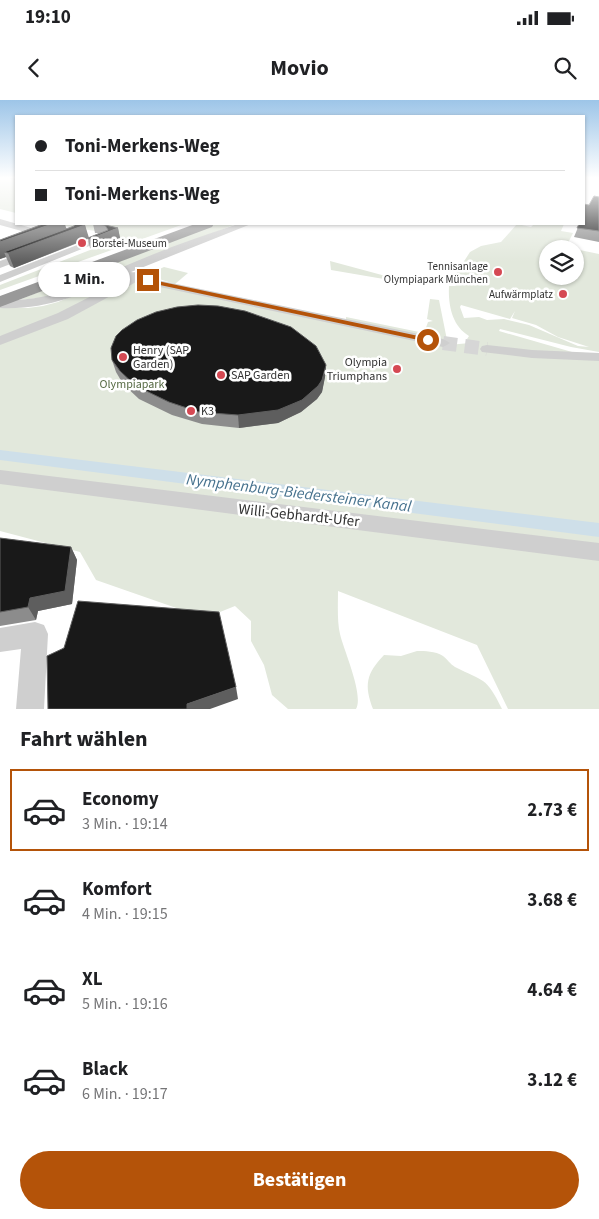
<!DOCTYPE html>
<html lang="de">
<head>
<meta charset="utf-8">
<style>
	body { margin:0; font-family:"Source Sans 3",sans-serif; background:#f2f2f2; color:#202124; height:100vh; display:flex; flex-direction:column; font-size:19px; white-space:nowrap }
	* { box-sizing:border-box; margin:0 }
	p { font-size:16px; color:#757577 }
	.icon { flex:none; width:28px; height:28px; fill:none; stroke:currentColor; stroke-width:2; stroke-linecap:round; stroke-linejoin:round }
	.map { position:relative; height:609px; overflow:hidden }
	.drawer { display:flex; flex-direction:column; background:#fff; flex:1 }
	.drawer>* { flex:none }
	.hud { position:absolute; left:15px; top:15px; width:570px; height:110px; border-radius:0px; box-shadow:0 1px 4px #0004; display:grid; align-content:center; height:110px; padding:0 20px; background:#fff }
	.buttons { position:absolute; left:539px; top:140px; display:grid; gap:10px }
	.buttons a { display:grid; place-items:center; width:45px; height:45px; border-radius:50%; background:#fff; box-shadow:0 1px 4px #0004; font-size:25px }
	.end { position:absolute; width:22px; height:22px; margin:-11px; border:6px solid #b45309; background:#fff; box-shadow:0 0 0 2px #fff }
	.from { border-radius:50% }
	.bubble { position:absolute; height:35px; border-radius:18px; background:#fff; box-shadow:0 1px 4px #0004; font-size:16px; font-weight:700; line-height:35px; text-align:center }
	.hud b { display:flex; align-items:center; gap:18px; height:48px; font-size:19px }
	.hud b+b { border-top:1px solid #e0e0e0 }
	.hud i { width:12px; height:12px; background:#202124 }
	ul { padding:0; list-style:none }
	li { display:flex; align-items:center; gap:15px; height:82px; margin:0 10px 8px; padding:0 10px; border:2px solid transparent; border-radius:0px }
	li div { flex:1 }
	li b { display:block; font-size:19px }
	li em { font-style:normal; font-weight:700 }
	li.on { border-color:#b45309 }
	li>.icon { width:45px; height:45px; stroke-width:1.5 }
	h2 { padding:0 20px; font-size:22px; line-height:60px }
	.primary-button { display:flex; gap:10px; margin-top:auto; padding:10px 20px }
	.primary-button a { flex:1; height:58px; border-radius:30px; background:#b45309; color:#fff; font-size:20px; font-weight:700; line-height:58px; text-align:center }
	.status { display:flex; justify-content:space-between; align-items:center; height:35px; padding:0 25px; background:#fff; direction:ltr }
	.status svg { height:14px; fill:currentColor }
	header { display:flex; justify-content:space-between; align-items:center; height:65px; padding:0 20px; background:#fff; font-size:22px; font-weight:700 }
	.map>svg:first-child { display:block }
	.green { fill:#e2e8dc; fill-rule:evenodd }
	.lines { fill:none; stroke-linecap:round; stroke-linejoin:round }
	.canal { fill:#cedfe9; fill-rule:evenodd }
	.minor-tunnel { stroke:#d6d6d6; stroke-width:14; stroke-dasharray:14 8; stroke-linecap:butt }
	.minor { fill:#cfcfcf; fill-rule:evenodd }
	.highway { fill:#999; fill-rule:evenodd }
	.wall { fill:#8c8c8c }
	.shaded-wall { fill:#5e5e5e }
	.building { fill:#191919; stroke:#5e5e5e }
	.route { fill:#b45309 }
	.poi-dot { fill:#d54953; stroke:#fff; stroke-width:2 }
	.labels { text-anchor:middle; stroke-width:5; stroke-linejoin:round; paint-order:stroke }
	.far-poi-label { font-size:11px; fill:#323232; stroke:#fff; text-anchor:end }
	.poi-label { font-size:12px; fill:#323232; stroke:#fff; text-anchor:start }
	.park-label { font-size:12px; fill:#566a43; stroke:#fff }
	.near-street-label { font-size:15px; fill:#323232; stroke:#fff }
	.near-water-label { font-size:16px; font-style:italic; fill:#47728e; stroke:#fff }
</style>
</head>
<body>
<div class="status"><b>19:10</b><svg viewBox="0 0 49 12"><path d="M0 12V9h3v3zM5 12V6h3v6zM10 12V3h3v9zM15 12V0h3v12zM26 1h20v11H26zM47 4h2v5h-2z"/></svg></div>
<header><svg class="icon" aria-label="back" viewBox="0 0 24 24"><path d="M15 5l-7 7 7 7"/></svg>Movio<svg class="icon" aria-label="search" viewBox="0 0 24 24"><circle cx="10" cy="10" r="6"/><path d="M15 15l6 6"/></svg></header>
<div class="map">
<svg width="599" height="609" viewBox="0 0 599 609">
	<rect width="100%" height="100%" fill="#fff"/>
	<g class="green">
		<polygon points="16,79 16,113 0,109 0,80"/>
		<path d="M57 124H184L0 190V185L121 138C100 130 78 129 57 124Z"/>
		<polygon points="217,124 236,124 69,191 50,197 19,200 159,144"/>
		<path d="M517 124 531 127 534 124H564L561 131 573 133 565 149H548V176H575V149L599 154V252L571 247 500 229 499 231 572 252 599 254V609H508L477 545 338 491C338 504 337 522 340 534 344 551 364 595 356 609H288L272 595 264 565 251 541V521L235 506 205 518 96 480 80 452 0 431V207L28 208 43 206 58 202 117 177 346 220V217L424 233 428 222 433 221 427 219 430 199 439 200 448 245 470 243 467 239 469 236C452 226 448 205 449 186H456L452 180 470 152 481 146 501 142ZM461 205 510 219 515 211 512 218 536 225 558 237 589 247 578 246 529 225 504 219 487 220 479 217 464 218 460 207Z"/>
		<polygon points="330,161 419,185 331,170"/>
		<polygon points="164,167 188,173 175,184 159,179 152,175 153,172"/>
		<path d="M417 551C425 551 435 551 443 556 447 559 450 564 455 567 484 582 486 576 502 609H373C364 585 366 574 384 555L401 556Z"/>
	</g>
	<g class="lines">
		<polygon class="canal" points="0,350 599,423 599,437 0,360"/>
		<polyline class="minor-tunnel" points="443,243 487,249"/>
		<g class="minor">
			<polygon points="0,119 49,133 51,135 0,155 0,148 36,135 0,125"/>
			<path d="M238 124H251L131 172C137 173 141 170 147 172L149 174 147 176 162 181 443 239 450 243 443 247 160 187 138 181 68 219 0 245V236L58 213 127 178 122 176C82 195 45 210 0 208V200C55 202 89 181 137 161 170 147 204 135 238 124Z"/>
			<polygon points="99,134 109,138 0,182 0,175 95,138 96,135"/>
			<polygon points="28,151 32,152 33,154 32,156 0,168 0,161"/>
			<polygon points="487,245 532,250 599,253 599,261 532,258 482,252 480,249 482,246"/>
			<polygon points="0,370 599,443 599,461 0,384"/>
			<polygon points="35,522 44,525 48,534 44,609 16,609 21,549 0,552 0,528"/>
		</g>
		<polygon class="highway" points="195,124 214,124 212,127 0,207 0,196"/>
	</g>
	<g class="wall">
		<polygon points="5,77 16,77 16,80"/>
		<polygon points="599,97 599,142 574,137 579,125 572,124 584,124 589,105"/>
		<polygon points="93,124 101,124 118,128 120,138 93,149 90,148 88,139 14,168 10,166 6,157 0,159 0,140 85,125 88,138 99,133 95,133"/>
		<polygon points="112,260 326,265 325,277 322,292 317,299 301,312 278,323 239,328 202,324 172,315 139,299 123,284 116,272"/>
		<polygon points="0,438 71,447 77,460 72,504 38,511 36,520 0,526"/>
	</g>
	<g class="shaded-wall">
		<polygon points="52,124 65,124 67,131 85,125 89,138 14,168 8,153 4,152 6,157 0,159 0,142"/>
		<polygon points="118,128 120,138 93,149 90,139"/>
		<polygon points="326,265 325,277 322,292 317,299 301,312 278,323 239,328 238,315"/>
		<polygon points="71,447 77,460 72,504 38,511 36,520 28,507 30,498"/>
		<polygon points="236,587 238,599 210,609 187,609 187,604"/>
	</g>
	<g class="building">
		<polygon points="594,96 599,97 599,131 577,128 579,124 584,124 584,104 589,105"/>
		<polygon points="43,124 52,124 0,142 0,140"/>
		<polygon points="75,124 85,125 8,153 4,152 74,126"/>
		<polygon points="95,124 101,124 118,128 90,139 88,138 108,130 105,125"/>
		<polygon points="198,205 218,206 245,211 291,227 316,246 326,265 322,280 318,286 302,300 278,310 238,315 199,312 169,302 136,286 120,271 112,260 111,248 116,236 122,230 137,220 156,212 177,207"/>
		<polygon points="0,438 71,447 65,491 30,498 28,507 0,512"/>
		<polygon points="78,501 219,512 236,587 187,604 187,609 48,609 47,556 64,548"/>
	</g>
	<linearGradient id="sky" x2="0" y2="1"><stop stop-color="#9dc5e8"/><stop offset="0.48" stop-color="#fff"/><stop offset="1" stop-color="#fff" stop-opacity="0"/></linearGradient>
	<rect width="599" height="162" fill="url(#sky)"/>
	<polygon class="route" points="148,179 428,238 432,240 428,242 146,182"/>
	<g class="poi-dot">
		<circle cx="82" cy="143" r="5"/>
		<circle cx="498" cy="172" r="5"/>
		<circle cx="563" cy="194" r="5"/>
		<circle cx="123" cy="257" r="5"/>
		<circle cx="397" cy="269" r="5"/>
		<circle cx="221" cy="275" r="5"/>
		<circle cx="191" cy="311" r="5"/>
	</g>
	<g class="labels">
		<g class="far-poi-label">
			<text x="92" y="147" text-anchor="start">Borstei-Museum</text>
			<text x="488" y="170">Tennisanlage<tspan x="488" dy="13">Olympiapark München</tspan></text>
			<text x="553" y="198">Aufwärmplatz</text>
		</g>
		<g class="poi-label">
			<text x="133" y="254">Henry (SAP<tspan x="133" dy="14">Garden)</tspan></text>
			<text x="387" y="266" text-anchor="end">Olympia<tspan x="387" dy="14">Triumphans</tspan></text>
			<text x="231" y="279">SAP Garden</text>
			<text x="201" y="315">K3</text>
		</g>
		<g class="park-label">
			<text x="132" y="288">Olympiapark</text>
		</g>
		<g class="near-street-label">
			<text transform="translate(299 415) rotate(6)" y="5">Willi-Gebhardt-Ufer</text>
		</g>
		<g class="near-water-label">
			<text transform="translate(299 392) rotate(7)" y="6">Nymphenburg-Biedersteiner Kanal</text>
		</g>
	</g>
</svg>
<div class="buttons">
<a><svg class="icon" aria-label="layers" viewBox="0 0 24 24"><path d="M12 4l9 5-9 5-9-5zM3 14l9 5 9-5"/></svg></a>
</div>
<i class="end from" style="left:428px;top:240px"></i>
<i class="end" style="left:148px;top:180px"></i>
<div class="bubble" style="left:38px;top:162px;width:92px">1 Min.</div>
<div class="hud">
<b><i class="from"></i>Toni-Merkens-Weg</b>
<b><i></i>Toni-Merkens-Weg</b>
</div>
</div>
<section class="drawer">
<h2>Fahrt wählen</h2>
<ul>
<li class="on"><svg class="icon" aria-label="car" viewBox="0 0 24 24"><path d="M5 17H2v-5l4-1 3-4h7l3 4 3 1v5h-3M9 17h6M6 11h13"/><circle cx="7" cy="17" r="2"/><circle cx="17" cy="17" r="2"/></svg><div><b>Economy</b><p>3 Min. · 19:14</p></div><em>2.73 €</em></li>
<li><svg class="icon" aria-label="car" viewBox="0 0 24 24"><path d="M5 17H2v-5l4-1 3-4h7l3 4 3 1v5h-3M9 17h6M6 11h13"/><circle cx="7" cy="17" r="2"/><circle cx="17" cy="17" r="2"/></svg><div><b>Komfort</b><p>4 Min. · 19:15</p></div><em>3.68 €</em></li>
<li><svg class="icon" aria-label="car" viewBox="0 0 24 24"><path d="M5 17H2v-5l4-1 3-4h7l3 4 3 1v5h-3M9 17h6M6 11h13"/><circle cx="7" cy="17" r="2"/><circle cx="17" cy="17" r="2"/></svg><div><b>XL</b><p>5 Min. · 19:16</p></div><em>4.64 €</em></li>
<li><svg class="icon" aria-label="car" viewBox="0 0 24 24"><path d="M5 17H2v-5l4-1 3-4h7l3 4 3 1v5h-3M9 17h6M6 11h13"/><circle cx="7" cy="17" r="2"/><circle cx="17" cy="17" r="2"/></svg><div><b>Black</b><p>6 Min. · 19:17</p></div><em>3.12 €</em></li>
</ul>
<div class="primary-button"><a>Bestätigen</a></div>
</section>
</body>
</html>
